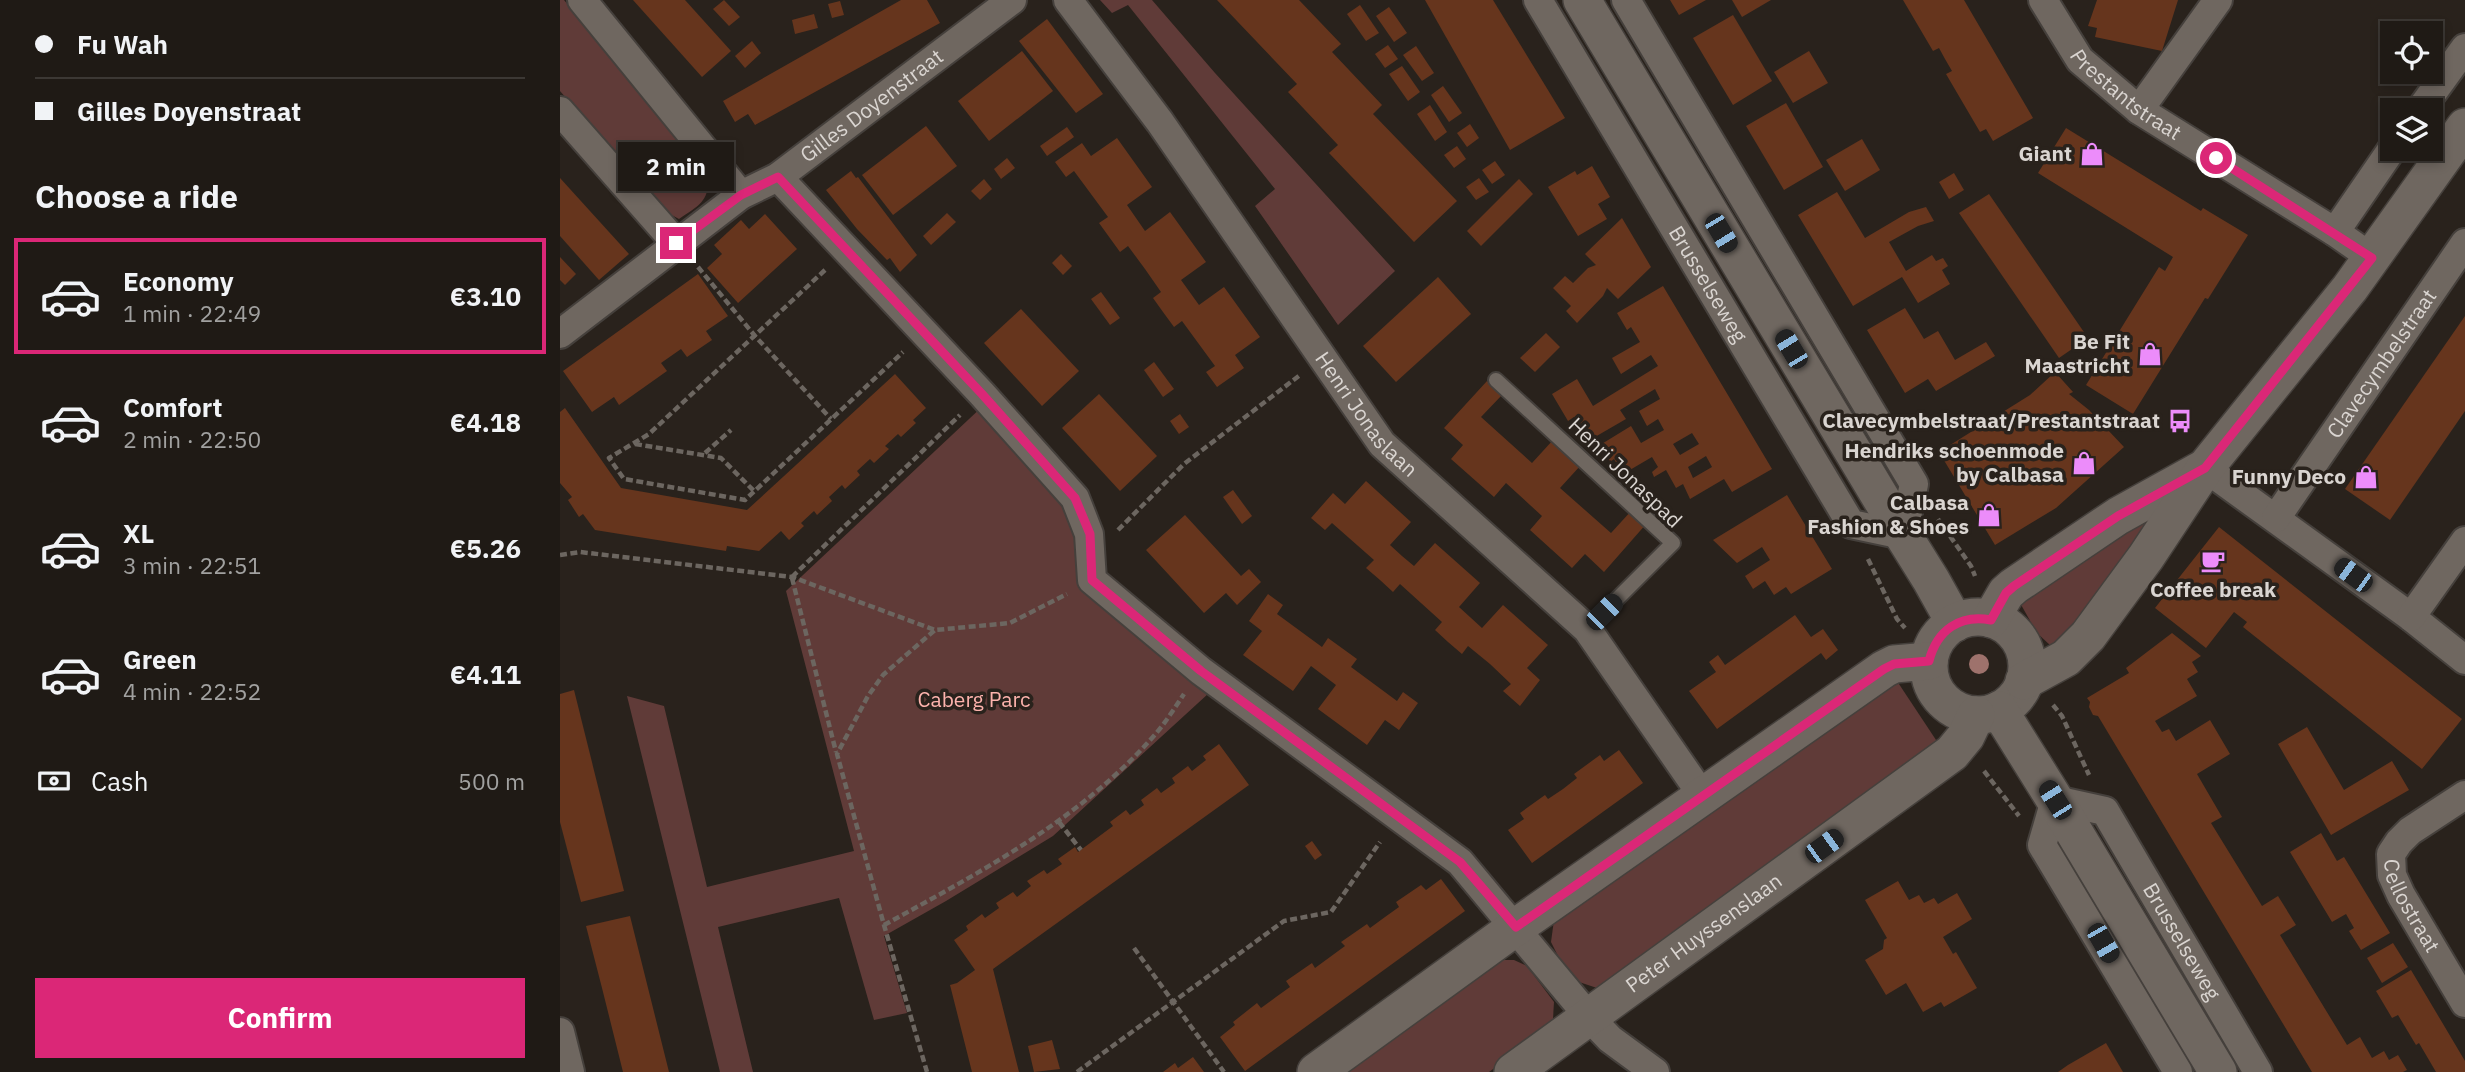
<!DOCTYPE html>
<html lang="en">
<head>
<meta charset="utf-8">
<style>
	body { margin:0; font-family:"IBM Plex Sans",sans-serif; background:#27231e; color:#f1f3f6; height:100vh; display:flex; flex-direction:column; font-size:26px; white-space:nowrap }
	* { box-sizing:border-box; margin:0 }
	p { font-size:23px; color:#a1a1a0 }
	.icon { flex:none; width:38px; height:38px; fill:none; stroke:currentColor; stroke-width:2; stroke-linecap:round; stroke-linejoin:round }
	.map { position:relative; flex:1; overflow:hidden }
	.details { display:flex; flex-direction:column; background:#1f1a15; width:560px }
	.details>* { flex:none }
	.banner { display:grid; align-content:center; height:154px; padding:0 35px; background:#1f1a15 }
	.buttons { position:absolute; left:1820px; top:21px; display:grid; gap:14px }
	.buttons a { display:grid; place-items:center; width:63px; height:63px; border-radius:0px; background:#1f1a15; box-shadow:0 4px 10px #0003,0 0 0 2px #3c3834; font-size:35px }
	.end { position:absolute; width:32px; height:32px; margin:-16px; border:9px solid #db2777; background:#fff; box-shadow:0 0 0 4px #fff }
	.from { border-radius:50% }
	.bubble { position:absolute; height:49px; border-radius:0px; background:#1f1a15; box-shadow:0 4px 10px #0003,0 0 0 2px #3c3834; font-size:23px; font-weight:700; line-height:49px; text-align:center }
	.car { position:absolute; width:21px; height:42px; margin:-21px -10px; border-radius:9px; box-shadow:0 0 5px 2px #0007; background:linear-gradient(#222 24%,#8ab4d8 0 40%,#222 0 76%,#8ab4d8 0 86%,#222 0) }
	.banner b { display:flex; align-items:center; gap:24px; height:66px; font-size:26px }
	.banner b+b { border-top:2px solid #3c3834 }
	.banner i { width:18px; height:18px; background:#f1f3f6 }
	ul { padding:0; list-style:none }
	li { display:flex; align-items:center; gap:21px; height:116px; margin:0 14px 10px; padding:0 21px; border:4px solid transparent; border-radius:0px }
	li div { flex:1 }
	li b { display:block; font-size:26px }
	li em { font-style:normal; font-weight:700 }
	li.active { border-color:#db2777 }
	li>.icon { width:63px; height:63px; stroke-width:1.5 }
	h2 { padding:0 35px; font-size:32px; line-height:84px }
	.pay { display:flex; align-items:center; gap:18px; height:77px; padding:0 35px; font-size:26px }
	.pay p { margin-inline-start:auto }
	.cta { display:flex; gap:14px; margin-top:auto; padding:14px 35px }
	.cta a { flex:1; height:80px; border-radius:0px; background:#db2777; color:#fff; font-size:28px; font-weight:700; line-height:80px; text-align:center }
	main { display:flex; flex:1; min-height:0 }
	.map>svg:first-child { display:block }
	.green { fill:#603b38 }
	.building { fill:#66351d; fill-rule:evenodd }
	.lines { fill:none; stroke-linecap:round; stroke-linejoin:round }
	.service-casing { stroke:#45403c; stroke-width:18 }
	.minor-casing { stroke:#45403c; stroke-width:32 }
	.tertiary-casing { stroke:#45403c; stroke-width:40 }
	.path { stroke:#6c6660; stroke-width:4.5; stroke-dasharray:7 3.5; stroke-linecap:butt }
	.service { stroke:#6f6760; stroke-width:14 }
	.minor { stroke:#6f6760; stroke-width:28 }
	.tertiary { stroke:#6f6760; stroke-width:37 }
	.tree { fill:#9e726c }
	.route { stroke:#db2777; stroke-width:9 }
	.labels { text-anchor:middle; stroke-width:7; stroke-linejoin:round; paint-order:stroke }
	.street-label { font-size:21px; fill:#dad5d1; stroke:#29221c }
	.poi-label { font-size:21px; font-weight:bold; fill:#dad5d1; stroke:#29221c; text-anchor:end }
	.park-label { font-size:21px; fill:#fdb3ad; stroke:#29221c }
</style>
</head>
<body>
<main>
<section class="details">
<div class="banner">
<b><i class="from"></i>Fu Wah</b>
<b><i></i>Gilles Doyenstraat</b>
</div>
<h2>Choose a ride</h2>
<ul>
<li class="active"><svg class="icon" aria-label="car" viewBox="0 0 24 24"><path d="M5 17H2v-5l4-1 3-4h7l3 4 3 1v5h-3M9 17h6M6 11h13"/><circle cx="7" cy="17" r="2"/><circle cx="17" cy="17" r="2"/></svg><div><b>Economy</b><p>1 min · 22:49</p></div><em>€3.10</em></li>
<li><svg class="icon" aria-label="car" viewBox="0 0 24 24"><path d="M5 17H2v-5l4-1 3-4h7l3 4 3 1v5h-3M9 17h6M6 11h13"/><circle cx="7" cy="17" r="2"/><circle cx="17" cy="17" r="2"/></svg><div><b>Comfort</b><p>2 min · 22:50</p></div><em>€4.18</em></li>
<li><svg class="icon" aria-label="car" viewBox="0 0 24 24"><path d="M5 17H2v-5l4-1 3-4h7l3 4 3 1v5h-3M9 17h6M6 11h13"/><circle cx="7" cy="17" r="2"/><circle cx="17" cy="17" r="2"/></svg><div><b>XL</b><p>3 min · 22:51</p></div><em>€5.26</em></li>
<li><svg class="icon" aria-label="car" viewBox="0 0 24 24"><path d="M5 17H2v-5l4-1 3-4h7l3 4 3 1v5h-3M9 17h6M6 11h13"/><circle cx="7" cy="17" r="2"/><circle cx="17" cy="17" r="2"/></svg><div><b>Green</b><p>4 min · 22:52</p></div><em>€4.11</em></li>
</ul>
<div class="pay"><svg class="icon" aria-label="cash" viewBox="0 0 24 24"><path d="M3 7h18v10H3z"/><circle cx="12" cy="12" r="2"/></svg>Cash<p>500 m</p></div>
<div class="cta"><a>Confirm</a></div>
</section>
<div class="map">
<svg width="1905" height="1072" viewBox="0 0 1905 1072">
	<rect width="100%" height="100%" fill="#29221c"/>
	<g class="green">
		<path d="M0 0H4L149 177C148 203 139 205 119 219L106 212 0 91Z"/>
		<polygon points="540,0 592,0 655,73 835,271 778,325 695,206 715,189 568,5 552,13"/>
		<polygon points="425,404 511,514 526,594 649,693 493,836 386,901 324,936 347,1013 314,1020 279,898 158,927 193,1072 160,1072 67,696 104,706 147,887 294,851 226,591"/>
		<polygon points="1591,506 1600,517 1500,642 1491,646 1477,633 1455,594"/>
		<polygon points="1333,675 1380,746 1055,981 1037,988 1019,982 1002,964 991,942 994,920"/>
		<polygon points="937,960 954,960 967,966 994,1002 993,1019 983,1033 929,1072 779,1072"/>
	</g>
	<g class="building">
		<polygon points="73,0 125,0 171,51 142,77"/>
		<polygon points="164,0 180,17 169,26 153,9"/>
		<polygon points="341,0 367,0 380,23 195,125 188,114 175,122 163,101"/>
		<polygon points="657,0 739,0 781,44 772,52 822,105 813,114 897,201 854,242 769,153 778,145 728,92 737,84"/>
		<polygon points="865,0 933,0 1005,118 950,150"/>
		<polygon points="1110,0 1146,0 1119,15"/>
		<polygon points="1172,0 1211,0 1182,17"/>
		<polygon points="1343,0 1404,0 1473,118 1433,141 1426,129 1420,132 1386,74 1392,71 1385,59 1379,48 1373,51"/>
		<polygon points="1537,0 1618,0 1602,51 1535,37 1537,28 1528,26"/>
		<polygon points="280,1 284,15 272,18 268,4"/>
		<polygon points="800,5 819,33 806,41 787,14"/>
		<polygon points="829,7 847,33 834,42 816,16"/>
		<polygon points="254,14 258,28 235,34 232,20"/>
		<polygon points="1173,15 1212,81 1173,105 1133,38"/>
		<polygon points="487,19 543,94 516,113 459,41"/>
		<polygon points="192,41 201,53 185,68 175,56"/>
		<polygon points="828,45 838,59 825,68 815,54"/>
		<polygon points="856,46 874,73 862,81 843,55"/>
		<polygon points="462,51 493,91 429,141 398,101"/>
		<polygon points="1249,51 1268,83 1233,103 1214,72"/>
		<polygon points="842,66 860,92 848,101 829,74"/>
		<polygon points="883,86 902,113 889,122 871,95"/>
		<polygon points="1226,103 1263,167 1224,190 1186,126"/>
		<polygon points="870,105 887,132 875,141 857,114"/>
		<polygon points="910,124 919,138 907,147 897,133"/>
		<polygon points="366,126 397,166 333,215 302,175"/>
		<polygon points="507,127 514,137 487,156 480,146"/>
		<polygon points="1506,128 1641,211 1643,208 1688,235 1648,299 1645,298 1573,414 1526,385 1599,267 1605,271 1613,257 1478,173"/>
		<polygon points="557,138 592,187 567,205 585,231 610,212 646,262 621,280 639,305 664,287 700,337 675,355 684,368 657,387 646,372 655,366 622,321 614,327 603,312 593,298 601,292 585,269 568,246 560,252 539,223 548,217 514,171 506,177 495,162 522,143 531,156"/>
		<polygon points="1302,139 1320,170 1285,191 1266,160"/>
		<polygon points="897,146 906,159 894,168 884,155"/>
		<polygon points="447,158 455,168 441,179 434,169"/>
		<polygon points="935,161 945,175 932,184 922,170"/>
		<polygon points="1032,166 1050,197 1038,204 1047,219 1018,236 988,187 1015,171 1017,175"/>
		<polygon points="291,171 296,178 298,177 357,255 340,272 330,258 327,260 297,229 266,190"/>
		<polygon points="1394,173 1404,190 1389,199 1379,182"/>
		<polygon points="0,178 69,254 39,280 0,236"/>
		<polygon points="919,178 929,192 916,200 906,187"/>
		<polygon points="424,179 432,189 420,200 411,191"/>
		<polygon points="959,179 973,194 921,246 907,231"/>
		<polygon points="1277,192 1305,238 1349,212 1366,207 1374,221 1358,226 1329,242 1346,271 1372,255 1376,261 1383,258 1388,266 1382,270 1390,284 1358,303 1342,277 1293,306 1238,215"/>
		<polygon points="1429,194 1528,338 1499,358 1399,213"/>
		<polygon points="387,213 396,222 371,245 363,236"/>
		<polygon points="205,214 237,249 178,303 147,268 162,254 154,245 181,220 189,229"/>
		<polygon points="1062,218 1091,267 1058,299 1047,288 1043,296 1017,323 1006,311 1011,306 993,288 1005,276 1013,283 1028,268 1036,265 1025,254"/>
		<polygon points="501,254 512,266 503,275 492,263"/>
		<polygon points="0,257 16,274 5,285 0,280"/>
		<polygon points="138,274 168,316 146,331 152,340 127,357 121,349 101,363 107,371 59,405 54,397 32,412 3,371"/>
		<polygon points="878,277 911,314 836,382 803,346"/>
		<path d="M1103 286 1212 469 1172 492 1164 479 1130 499 1123 484 1116 488 1106 470 1094 477 1092 472 1098 467 1092 457 1063 474 1054 459 1050 462 1040 445 1071 426 1081 443 1104 430 1098 419 1087 426 1079 411 1100 399 1095 389 1060 410 1066 419 1028 441 1014 417 1008 421 992 394 1017 379 1033 406 1098 366 1091 355 1061 374 1052 358 1080 342 1071 327 1067 330 1057 313ZM1132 433 1139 444 1120 455 1113 444ZM1146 456 1152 467 1133 478 1128 467Z"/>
		<polygon points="541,292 560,318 550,325 531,299"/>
		<polygon points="1345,308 1364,339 1378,331 1395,360 1426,342 1435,356 1376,391 1368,379 1345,393 1307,330"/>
		<polygon points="461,309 519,371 482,406 424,343"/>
		<polygon points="1905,316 1905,411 1830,520 1785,489"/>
		<polygon points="986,333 1000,347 975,372 960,358"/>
		<polygon points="594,362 614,389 603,397 584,370"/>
		<polygon points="1495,372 1513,392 1509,394 1529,410 1564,447 1496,508 1435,545 1379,452 1470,395"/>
		<polygon points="335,374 366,408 353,420 356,423 341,437 338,434 325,446 329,449 314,463 310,459 297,471 300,475 285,489 282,485 269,497 272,501 257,515 254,511 241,523 244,526 229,540 221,531 199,551 167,546 166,551 35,530 23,514 19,517 8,500 12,497 0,483 0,412 5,408 61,488 187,510"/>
		<polygon points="927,381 942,395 921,417 972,463 993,440 1021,465 1000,488 1051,533 1072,510 1087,523 1044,572 1025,554 1012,568 970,530 982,516 946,483 934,497 891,459 903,445 884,428"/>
		<polygon points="539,394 597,456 560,491 502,428"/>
		<polygon points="620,414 629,427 619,434 610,421"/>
		<polygon points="806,481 851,522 830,545 842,556 854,566 875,543 920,583 899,607 922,628 943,605 988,645 967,668 980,680 960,706 943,691 951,684 930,664 908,646 902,654 888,642 875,630 882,622 840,584 833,592 820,580 806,568 814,560 772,523 765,530 751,518 773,493 785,504"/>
		<polygon points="673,490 692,516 682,524 663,497"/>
		<polygon points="1227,495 1272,569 1231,594 1226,587 1214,595 1205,581 1193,589 1185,576 1210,560 1202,547 1177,563 1153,540"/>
		<polygon points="625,515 681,576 689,569 701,582 677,605 666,593 644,613 586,550"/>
		<polygon points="1659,527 1902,719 1862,769 1683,627 1687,622 1674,612 1646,648 1595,608"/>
		<polygon points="708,594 723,605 717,614 762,647 768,638 797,659 791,667 837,701 843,692 858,703 839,730 825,720 807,745 758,709 776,685 751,666 733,691 683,655 702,631 689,621"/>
		<polygon points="1235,615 1251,637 1263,629 1278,650 1266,660 1261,653 1157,729 1129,691 1156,672 1149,662 1158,655 1165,665"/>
		<polygon points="1612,633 1641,656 1632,662 1638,672 1627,679 1637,696 1595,721 1602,732 1609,729 1616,741 1650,720 1670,754 1637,774 1662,817 1651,823 1702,906 1718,896 1736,925 1720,935 1787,1045 1800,1037 1812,1058 1824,1051 1829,1060 1838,1055 1847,1070 1843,1072 1752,1072 1538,716 1533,715 1529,707 1530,702 1527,698 1569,673 1566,668"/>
		<polygon points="14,690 64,891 21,902 0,822 0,694"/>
		<polygon points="1747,727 1784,790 1832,761 1849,790 1771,835 1718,744"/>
		<polygon points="659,744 689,785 433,969 459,1072 412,1072 390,985 397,983 415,970 394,940 408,930 406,926 422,914 425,918 439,908 436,903 453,892 457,897 471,886 467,881 484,870 487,874 502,864 498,859 515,847 518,852 553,826 550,822 566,810 570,815 584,805 581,800 597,788 601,793 615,783 612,778 628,766 632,771 646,760 643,756"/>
		<polygon points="1059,750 1083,783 972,863 948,830 964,819 960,813 985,795 988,799 1003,789 1017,778 1014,774 1040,755 1044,761"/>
		<polygon points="1761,833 1777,861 1784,857 1830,933 1801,950 1789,931 1794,928 1786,914 1772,922 1730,852"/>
		<polygon points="752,841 762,855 755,860 745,846"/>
		<polygon points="881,879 905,911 685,1071 660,1037 675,1025 673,1022 697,1003 701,1008 716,997 730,987 726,981 752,963 755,968 785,946 781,942 807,924 810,928 825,917 839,907 836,902 861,885 866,890"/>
		<polygon points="1338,881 1349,900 1359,895 1364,903 1374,898 1378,904 1397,893 1412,919 1383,937 1393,954 1396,952 1417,988 1384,1007 1381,1002 1363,1012 1346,983 1326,995 1305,960 1323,949 1324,940 1327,938 1305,900"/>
		<polygon points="70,916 109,1072 63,1072 42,988 26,926"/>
		<polygon points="1833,943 1848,967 1822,983 1807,958"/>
		<polygon points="1851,970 1905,1061 1905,1072 1876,1072 1859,1043 1856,1045 1838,1015 1832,1018 1816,991"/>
		<polygon points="492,1040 500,1069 474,1072 468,1046"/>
		<polygon points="1546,1043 1563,1072 1498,1072 1508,1065"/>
		<polygon points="633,1057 644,1072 603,1072 615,1063 618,1068"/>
	</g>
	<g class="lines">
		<g class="service-casing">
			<polyline id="service" points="936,380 1113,543 1027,629"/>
		</g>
		<g class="minor-casing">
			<g id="minor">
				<polyline points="22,0 181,195"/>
				<path id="s1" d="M508 0 600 122 822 444 1027 629 1142 795"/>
				<path id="s2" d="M978 0 1291 524 1343 535 1354 484 1066 0"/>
				<path id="s3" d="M1483 0 1520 60 1579 110 1775 232 1812 258"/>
				<polyline points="1579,110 1658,0"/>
				<polyline points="1860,110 1905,48"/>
				<polyline points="0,111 116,243"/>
				<polyline points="218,177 422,394 515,498 529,534 532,580 641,671 900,862 1029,1017 1050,1039 1095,1072"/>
				<polyline points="1775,232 1832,149"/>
				<path id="s4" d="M0 334 181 195 218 177 452 0"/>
				<polyline points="1645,468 1851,617 1905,660"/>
				<path id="s5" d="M1716 518 1905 243"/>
				<polyline points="1851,617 1905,541"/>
				<path id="s6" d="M1905 795 1850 831 1839 842 1831 854 1832 875 1841 895 1905 1003"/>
				<polyline points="0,1032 10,1072"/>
				<path id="s7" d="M1618 1072 1482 845 1495 800 1545 811 1698 1072"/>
			</g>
		</g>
		<g class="tertiary-casing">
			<g id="tertiary">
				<polyline points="1022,0 1343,535 1371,580 1395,623"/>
				<circle cx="1418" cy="666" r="49"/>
				<polyline points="1431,619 1446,593 1454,586 1558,516 1641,470"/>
				<polyline points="1464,681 1506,658 1528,636 1586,557 1645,468 1790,288 1905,127"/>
				<polyline points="1439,710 1495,800 1658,1072"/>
				<polyline points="756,1072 956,927 1324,669 1334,664 1369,661"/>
				<path id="s8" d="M953 1072 1392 753 1406 736 1416 715"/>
			</g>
		</g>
		<g class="path">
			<polyline points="138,267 195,336 271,419"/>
			<polyline points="265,270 89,434 49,458 64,479 185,500 343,352"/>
			<polyline points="75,444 161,458 194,491"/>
			<polyline points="145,453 171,430"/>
			<polyline points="1378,519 1411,566 1415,576"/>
			<polyline points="558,530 624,464 740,375"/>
			<polyline points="0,555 20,552 232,577 375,630 450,623 507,594"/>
			<polyline points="1308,559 1337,619 1345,628"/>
			<polyline points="232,577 400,415"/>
			<polyline points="232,578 276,752"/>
			<polyline points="1493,705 1502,716 1529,775"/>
			<polyline points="1424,771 1459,816"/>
			<polyline points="499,822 521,850"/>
			<path d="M324 925C419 873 519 820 592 738 604 725 614 709 624 694"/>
			<polyline points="574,948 664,1072"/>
			<polyline points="367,1072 324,925 277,754 308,696 323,675 375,630"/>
			<polyline points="517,1072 724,921 771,912 820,842"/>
		</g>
		<use href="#service" class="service"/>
		<use href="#minor" class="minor"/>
		<use href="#tertiary" class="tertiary"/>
	</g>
	<circle class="tree" cx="1419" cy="664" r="10"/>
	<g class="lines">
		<path class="route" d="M116 243 181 195 218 177 422 394 515 498 530 534 532 580 641 671 900 862 956 927 1324 669 1334 664 1369 661C1377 630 1400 614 1431 620L1446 593 1454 586 1558 516 1645 468 1812 258 1656 158"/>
	</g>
	<defs>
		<g id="shop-bare" transform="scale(1.89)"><path d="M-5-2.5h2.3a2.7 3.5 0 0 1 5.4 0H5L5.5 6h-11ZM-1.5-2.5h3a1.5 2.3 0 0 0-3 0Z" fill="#ec8cfa" stroke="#29221c" stroke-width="2.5" paint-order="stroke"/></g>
		<g id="bus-bare" transform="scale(1.89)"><path d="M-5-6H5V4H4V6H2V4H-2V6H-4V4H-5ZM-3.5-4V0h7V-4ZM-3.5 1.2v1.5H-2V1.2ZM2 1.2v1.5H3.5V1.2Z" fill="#ec8cfa" stroke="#29221c" stroke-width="2.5" paint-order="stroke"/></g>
		<g id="cafe-bare" transform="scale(1.89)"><path d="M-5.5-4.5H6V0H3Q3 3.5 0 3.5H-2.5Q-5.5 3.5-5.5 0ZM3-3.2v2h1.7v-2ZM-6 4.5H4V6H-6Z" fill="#ec8cfa" stroke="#29221c" stroke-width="2.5" paint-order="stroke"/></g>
	</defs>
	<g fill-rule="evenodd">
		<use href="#shop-bare" x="1532" y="154"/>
		<use href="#shop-bare" x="1590" y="354"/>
		<use href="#bus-bare" x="1620" y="421"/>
		<use href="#shop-bare" x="1524" y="463"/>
		<use href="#shop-bare" x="1806" y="477"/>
		<use href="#shop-bare" x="1429" y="515"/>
		<use href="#cafe-bare" x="1653" y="561"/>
	</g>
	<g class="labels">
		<g class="street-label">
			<text dy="7" stroke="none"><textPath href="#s3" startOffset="128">Prestantstraat</textPath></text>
			<text dy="7" stroke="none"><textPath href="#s4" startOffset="387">Gilles Doyenstraat</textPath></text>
			<text dy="7" stroke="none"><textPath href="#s2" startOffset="331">Brusselseweg</textPath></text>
			<text dy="7" stroke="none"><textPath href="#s5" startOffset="187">Clavecymbelstraat</textPath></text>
			<text dy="7" stroke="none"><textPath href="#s1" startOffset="511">Henri Jonaslaan</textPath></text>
			<text transform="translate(1065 473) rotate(44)" y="7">Henri Jonaspad</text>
			<text dy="7" stroke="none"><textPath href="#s6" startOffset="152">Cellostraat</textPath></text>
			<text dy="7" stroke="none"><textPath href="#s8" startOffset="236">Peter Huyssenslaan</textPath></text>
			<text dy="7" stroke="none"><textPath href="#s7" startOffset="514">Brusselseweg</textPath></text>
		</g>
		<g class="poi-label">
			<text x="1512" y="161">Giant</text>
			<text x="1570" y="349">Be Fit<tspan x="1570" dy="24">Maastricht</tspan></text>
			<text x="1600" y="428">Clavecymbelstraat/Prestantstraat</text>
			<text x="1504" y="458">Hendriks schoenmode<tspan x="1504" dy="24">by Calbasa</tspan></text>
			<text x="1786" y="484">Funny Deco</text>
			<text x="1409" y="510">Calbasa<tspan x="1409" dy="24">Fashion &amp; Shoes</tspan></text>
			<text x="1653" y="597" text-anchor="middle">Coffee break</text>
		</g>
		<g class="park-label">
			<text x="414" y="707">Caberg Parc</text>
		</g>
	</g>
</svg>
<div class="buttons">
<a><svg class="icon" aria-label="locate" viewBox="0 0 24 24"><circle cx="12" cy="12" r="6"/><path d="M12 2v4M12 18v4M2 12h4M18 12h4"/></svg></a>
<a><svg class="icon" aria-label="layers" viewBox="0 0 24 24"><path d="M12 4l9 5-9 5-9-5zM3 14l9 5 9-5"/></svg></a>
</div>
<i class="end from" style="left:1656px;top:158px"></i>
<i class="end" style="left:116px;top:243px"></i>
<div class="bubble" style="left:58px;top:142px;width:116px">2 min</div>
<i class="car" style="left:1161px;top:233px;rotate:149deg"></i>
<i class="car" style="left:1231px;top:349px;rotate:329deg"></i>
<i class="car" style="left:1793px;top:575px;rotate:306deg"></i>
<i class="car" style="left:1044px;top:612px;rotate:45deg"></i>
<i class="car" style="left:1495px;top:800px;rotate:328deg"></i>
<i class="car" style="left:1264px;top:846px;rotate:54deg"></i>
<i class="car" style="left:1543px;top:943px;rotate:150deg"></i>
</div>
</main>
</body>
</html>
